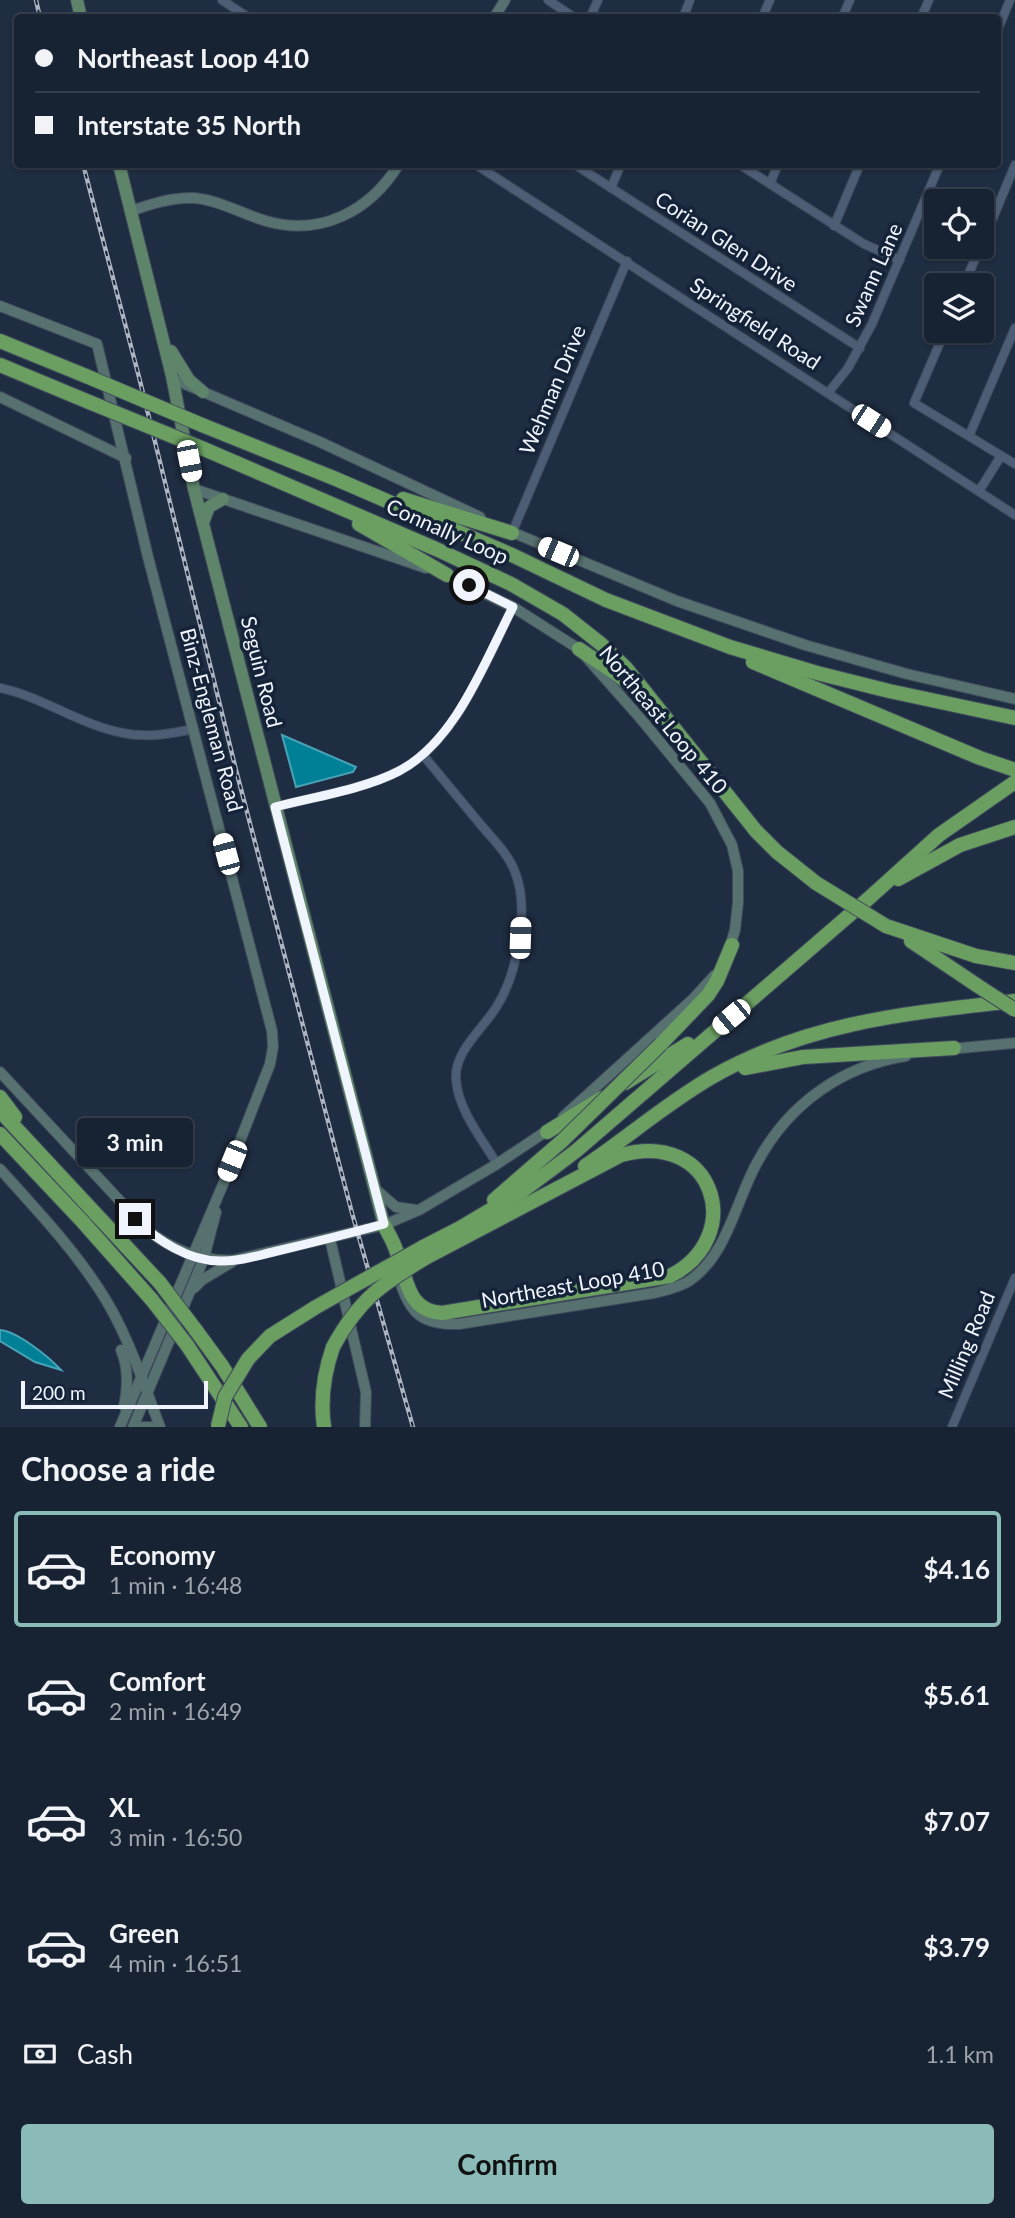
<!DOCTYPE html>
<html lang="en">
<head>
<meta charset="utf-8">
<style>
	body { margin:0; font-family:Lato,sans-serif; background:#202a3a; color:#f1f3f6; height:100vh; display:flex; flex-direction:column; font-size:26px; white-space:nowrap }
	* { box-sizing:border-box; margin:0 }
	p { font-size:23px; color:#9ea4ac }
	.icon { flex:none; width:38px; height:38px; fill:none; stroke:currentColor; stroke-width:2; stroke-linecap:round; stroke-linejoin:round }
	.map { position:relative; height:1427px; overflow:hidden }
	.drawer { display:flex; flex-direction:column; background:#172232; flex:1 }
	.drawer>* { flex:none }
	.top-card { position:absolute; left:14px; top:14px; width:987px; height:154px; border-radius:7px; box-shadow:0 2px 5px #0004,0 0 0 2px #363f4d; display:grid; align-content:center; height:154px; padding:0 21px; background:#172232 }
	.buttons { position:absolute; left:924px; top:189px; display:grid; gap:14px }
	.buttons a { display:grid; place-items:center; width:70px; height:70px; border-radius:7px; background:#172232; box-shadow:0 2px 5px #0004,0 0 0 2px #363f4d; font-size:35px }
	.scale { position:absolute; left:21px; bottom:18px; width:187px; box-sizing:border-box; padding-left:7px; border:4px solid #eff4fd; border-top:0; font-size:19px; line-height:24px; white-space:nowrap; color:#eff4fd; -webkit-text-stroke:5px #152338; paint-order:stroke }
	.end { position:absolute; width:32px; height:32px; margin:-16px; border:9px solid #eff4fd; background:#111; box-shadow:0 0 0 4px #111 }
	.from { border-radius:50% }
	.bubble { position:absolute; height:49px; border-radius:7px; background:#172232; box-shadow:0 2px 5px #0004,0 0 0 2px #363f4d; font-size:23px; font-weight:700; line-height:49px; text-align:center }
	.car { position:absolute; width:21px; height:42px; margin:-21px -10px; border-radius:9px; box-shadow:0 0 5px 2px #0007; background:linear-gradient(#fff 24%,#345 0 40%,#fff 0 76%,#345 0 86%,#fff 0) }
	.top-card b { display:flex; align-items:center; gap:24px; height:66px; font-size:26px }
	.top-card b+b { border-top:2px solid #363f4d }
	.top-card i { width:18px; height:18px; background:#f1f3f6 }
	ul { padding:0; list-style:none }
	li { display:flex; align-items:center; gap:21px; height:116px; margin:0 14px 10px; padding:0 7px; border:4px solid transparent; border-radius:7px }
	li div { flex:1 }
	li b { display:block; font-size:26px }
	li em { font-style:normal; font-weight:700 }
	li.current { border-color:#8bbbb9 }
	li>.icon { width:63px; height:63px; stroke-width:1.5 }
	h2 { padding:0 21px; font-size:32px; line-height:84px }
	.pay { display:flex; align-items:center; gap:18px; height:77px; padding:0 21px; font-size:26px }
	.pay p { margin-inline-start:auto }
	.cta { display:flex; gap:14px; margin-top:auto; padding:14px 21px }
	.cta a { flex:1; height:80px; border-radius:7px; background:#8bbbb9; color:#111; font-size:28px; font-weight:700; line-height:80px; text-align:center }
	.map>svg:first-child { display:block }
	.water { fill:#008097; stroke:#48a3b6; stroke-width:2 }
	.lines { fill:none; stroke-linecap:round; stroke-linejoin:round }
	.street-casing { stroke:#3f4b5b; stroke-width:10 }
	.secondary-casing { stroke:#3f4b5b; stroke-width:12 }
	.primary-casing { stroke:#3f4b5b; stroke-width:14 }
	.highway-casing { stroke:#3f4b5b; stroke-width:16 }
	.street { stroke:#4d5d75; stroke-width:8 }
	.secondary { stroke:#56716f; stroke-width:10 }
	.primary { stroke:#5e8569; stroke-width:12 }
	.highway { stroke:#6a9f61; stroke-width:14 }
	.rail-casing { stroke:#adb5c2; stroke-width:4.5 }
	.rail { stroke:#152338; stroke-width:2; stroke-dasharray:5; stroke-linecap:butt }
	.highway-bridge-casing { stroke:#3f4b5b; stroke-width:16; stroke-linecap:butt }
	.highway-bridge { stroke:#6a9f61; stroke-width:14 }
	.route { stroke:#eff4fd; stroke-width:9 }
	.labels { text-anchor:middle; stroke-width:7; stroke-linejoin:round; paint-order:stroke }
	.street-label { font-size:21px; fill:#eff4fd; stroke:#152338 }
</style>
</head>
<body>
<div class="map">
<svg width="1015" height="1427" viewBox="0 0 1015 1427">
	<rect width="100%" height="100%" fill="#1f2d42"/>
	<g class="water">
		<polygon points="282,735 356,767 353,772 296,787"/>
		<path d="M0 1330C17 1331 49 1357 61 1370L35 1362 0 1341Z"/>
	</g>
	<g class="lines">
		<g class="street-casing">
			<g id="street">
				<polyline points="222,0 249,18"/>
				<polyline points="548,0 575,18"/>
				<polyline points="590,18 598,0"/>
				<polyline points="683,18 690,0"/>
				<polyline points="762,18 770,0"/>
				<polyline points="842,18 850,0"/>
				<polyline points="921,18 929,0"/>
				<polyline points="998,29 1010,0"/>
				<polyline points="475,164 1015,515"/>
				<polyline points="574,164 860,348"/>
				<polyline points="739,164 864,244 900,260"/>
				<polyline points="770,184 778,164"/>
				<polyline points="611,188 621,164"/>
				<polyline points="834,226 860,164"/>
				<polyline points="982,244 1015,165"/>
				<polyline points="964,285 980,247"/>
				<polyline points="945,331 914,403 1015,464"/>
				<polyline points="828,393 848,368 872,324 940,164"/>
				<polyline points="969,436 1015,328"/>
				<polyline points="979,491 1001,456"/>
				<polyline points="512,533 627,261"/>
				<path d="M0 688C43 697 80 725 123 733 146 738 170 734 193 729"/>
				<path d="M423 755C443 779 462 802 481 825 493 839 509 855 515 872 530 909 517 974 497 1006 484 1028 454 1051 456 1079 458 1110 482 1139 497 1164"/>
				<path d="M275 807C314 797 364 789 399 771 456 742 485 662 513 607"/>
				<polyline points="952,1427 1015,1278"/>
			</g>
		</g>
		<g class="secondary-casing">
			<g id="secondary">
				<polyline points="494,18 505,0"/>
				<path d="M131 211C151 204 172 197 194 198 219 200 242 214 266 221 321 237 370 211 399 164"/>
				<polyline points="0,306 97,344 148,557 272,1031 273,1047 270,1064 224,1182 120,1427"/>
				<polyline points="173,379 320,442 480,517"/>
				<polyline points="0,397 126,458"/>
				<polyline points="194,489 426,568"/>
				<polyline points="507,530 677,601 805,645 907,674 1015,699"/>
				<polyline points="442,573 513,607 579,649 641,719 710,803 732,845 738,871 738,902 735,930 728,952"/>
				<polyline points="950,1049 1015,1043"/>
				<path d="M0 1072 147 1230C173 1250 202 1262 234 1260L384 1225 419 1210 497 1164 551 1128"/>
				<polyline points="563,1117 693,999 715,975"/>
				<path d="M0 1169C34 1207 71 1246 99 1289 126 1329 143 1382 160 1427"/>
				<polyline points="374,1188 396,1207 416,1210"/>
				<polyline points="330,1239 366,1392 365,1427"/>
				<path d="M400 1281C410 1315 424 1325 459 1324L654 1293C666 1290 678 1288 689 1281 728 1255 736 1199 758 1161 789 1104 842 1066 906 1056"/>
				<polyline points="194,1288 202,1280 232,1262"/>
				<path d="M121 1350C129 1369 128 1387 124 1406"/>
				<polyline points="133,1427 204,1258 216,1212"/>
				<polyline points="142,1427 151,1427"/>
			</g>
		</g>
		<g class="primary-casing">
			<g id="primary">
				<polyline points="77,0 81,18"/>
				<polyline points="119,164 172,376 194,489 384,1225"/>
				<polyline points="171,351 189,380 203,392"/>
				<polyline points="203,523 209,507 223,499"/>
			</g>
		</g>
		<g class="highway-casing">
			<g id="highway">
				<polyline points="0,341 86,376"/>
				<polyline points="0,365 89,402"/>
				<polyline points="202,425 336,479 512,555 606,600 730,647 817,673 889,691 1015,718"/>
				<polyline points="204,449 436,549 511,584 563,614 601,644 626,668 756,831 777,852 816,883"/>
				<polyline points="403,499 512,533"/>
				<polyline points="359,524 447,575"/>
				<polyline points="579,649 618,675 637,691"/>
				<polyline points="753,662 980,758 1015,770"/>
				<polyline points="898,879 960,845 1015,827"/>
				<polyline points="886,926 976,956 1015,963"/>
				<polyline points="911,941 978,986"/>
				<polyline points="661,1044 708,995 717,981 732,945"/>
				<polyline points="745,1068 803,1057 954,1048"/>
				<polyline points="625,1083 688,1044"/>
				<polyline points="0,1097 15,1117"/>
				<polyline points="0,1111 160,1283"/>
				<polyline points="547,1132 602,1098"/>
				<polyline points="0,1134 82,1221 152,1300"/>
				<path d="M585 1166C628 1137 667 1103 712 1077 808 1022 908 1013 1015 1001"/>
				<polyline points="494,1200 562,1141"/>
				<path d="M384 1225C388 1233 393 1241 396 1250 407 1277 406 1311 442 1313L670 1276C747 1237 715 1129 621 1155L427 1257"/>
				<polyline points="423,1247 460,1228 524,1190 576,1151 868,899 939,835 1015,782"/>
				<polyline points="195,1329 222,1366 260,1427"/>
				<polyline points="187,1345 241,1427"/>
				<polyline points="248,1359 270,1336 316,1307"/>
				<path d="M324 1427C320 1399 324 1373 333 1347"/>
			</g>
		</g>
		<use href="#street" class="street"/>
		<use href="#secondary" class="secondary"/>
		<use href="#primary" class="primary"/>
		<use href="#highway" class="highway"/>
		<g class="rail-casing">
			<g id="rail">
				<polyline points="36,0 40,18"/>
				<polyline points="83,164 139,377 236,770 352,1213 413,1427"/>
			</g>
		</g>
		<use href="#rail" class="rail"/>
		<g class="highway-bridge-casing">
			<g id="highway-bridge">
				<polyline points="86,376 202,425"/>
				<polyline points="89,402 204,449"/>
				<polyline points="816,883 886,926"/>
				<polyline points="978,986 1015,1010"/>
				<polyline points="562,1141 661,1044"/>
				<polyline points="160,1283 195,1329"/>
				<polyline points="152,1300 187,1345"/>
				<polyline points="316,1307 423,1247"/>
				<path d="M333 1347C359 1299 382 1284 427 1257"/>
				<polyline points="218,1426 225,1397 248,1359"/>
			</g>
		</g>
		<use href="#highway-bridge" class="highway-bridge"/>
	</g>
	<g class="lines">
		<path class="route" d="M135 1219C157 1240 188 1261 220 1261 238 1262 256 1256 273 1252 311 1243 347 1234 384 1224L275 807C313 797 365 789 399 771 456 741 484 663 513 607L469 585"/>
	</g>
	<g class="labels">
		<g class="street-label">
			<text transform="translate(726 242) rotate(33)" y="7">Corian Glen Drive</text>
			<text transform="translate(874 275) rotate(-66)" y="7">Swann Lane</text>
			<text transform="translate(755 324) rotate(33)" y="7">Springfield Road</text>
			<text transform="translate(553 390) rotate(-67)" y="7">Wehman Drive</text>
			<text transform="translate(447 532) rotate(24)" y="7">Connally Loop</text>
			<text transform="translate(261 672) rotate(76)" y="7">Seguin Road</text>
			<text transform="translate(211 720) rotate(75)" y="7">Binz-Engleman Road</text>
			<text transform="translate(663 720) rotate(50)" y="7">Northeast Loop 410</text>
			<text transform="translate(573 1285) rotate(-10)" y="7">Northeast Loop 410</text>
			<text transform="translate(967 1345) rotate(-67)" y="7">Milling Road</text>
		</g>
	</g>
</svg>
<div class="buttons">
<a><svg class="icon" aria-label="locate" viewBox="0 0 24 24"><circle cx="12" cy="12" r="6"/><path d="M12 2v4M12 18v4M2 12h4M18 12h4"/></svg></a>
<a><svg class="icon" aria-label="layers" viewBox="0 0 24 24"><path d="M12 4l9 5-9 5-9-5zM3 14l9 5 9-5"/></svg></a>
</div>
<div class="scale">200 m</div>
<i class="end from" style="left:469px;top:585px"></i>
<i class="end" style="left:135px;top:1219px"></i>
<div class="bubble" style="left:77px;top:1118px;width:116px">3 min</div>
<i class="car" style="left:871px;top:421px;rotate:123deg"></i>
<i class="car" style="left:189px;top:461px;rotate:169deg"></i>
<i class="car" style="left:558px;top:552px;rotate:293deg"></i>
<i class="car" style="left:226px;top:854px;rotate:345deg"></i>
<i class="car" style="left:520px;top:938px;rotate:2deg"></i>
<i class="car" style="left:731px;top:1017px;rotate:230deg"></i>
<i class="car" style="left:232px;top:1161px;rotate:202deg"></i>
<div class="top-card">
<b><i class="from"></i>Northeast Loop 410</b>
<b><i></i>Interstate 35 North</b>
</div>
</div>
<section class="drawer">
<h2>Choose a ride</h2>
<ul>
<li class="current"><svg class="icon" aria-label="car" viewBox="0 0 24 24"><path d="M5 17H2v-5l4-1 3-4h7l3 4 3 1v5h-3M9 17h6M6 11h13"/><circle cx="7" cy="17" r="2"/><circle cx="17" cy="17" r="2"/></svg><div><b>Economy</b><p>1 min · 16:48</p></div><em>$4.16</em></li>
<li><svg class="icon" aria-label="car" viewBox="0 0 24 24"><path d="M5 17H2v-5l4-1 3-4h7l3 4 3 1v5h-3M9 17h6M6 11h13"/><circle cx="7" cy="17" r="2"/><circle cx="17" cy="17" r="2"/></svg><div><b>Comfort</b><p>2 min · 16:49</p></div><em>$5.61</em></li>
<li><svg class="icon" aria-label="car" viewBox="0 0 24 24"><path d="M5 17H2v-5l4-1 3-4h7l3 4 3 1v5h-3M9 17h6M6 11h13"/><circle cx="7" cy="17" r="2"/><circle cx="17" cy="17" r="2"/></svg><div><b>XL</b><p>3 min · 16:50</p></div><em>$7.07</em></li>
<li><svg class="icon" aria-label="car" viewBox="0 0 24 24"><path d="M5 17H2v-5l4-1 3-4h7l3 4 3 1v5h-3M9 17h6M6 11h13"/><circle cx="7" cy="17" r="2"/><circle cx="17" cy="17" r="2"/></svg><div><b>Green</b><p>4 min · 16:51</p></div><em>$3.79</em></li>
</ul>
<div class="pay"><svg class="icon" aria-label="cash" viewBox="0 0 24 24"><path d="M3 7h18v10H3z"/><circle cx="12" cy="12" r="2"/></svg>Cash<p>1.1 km</p></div>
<div class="cta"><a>Confirm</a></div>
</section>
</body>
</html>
